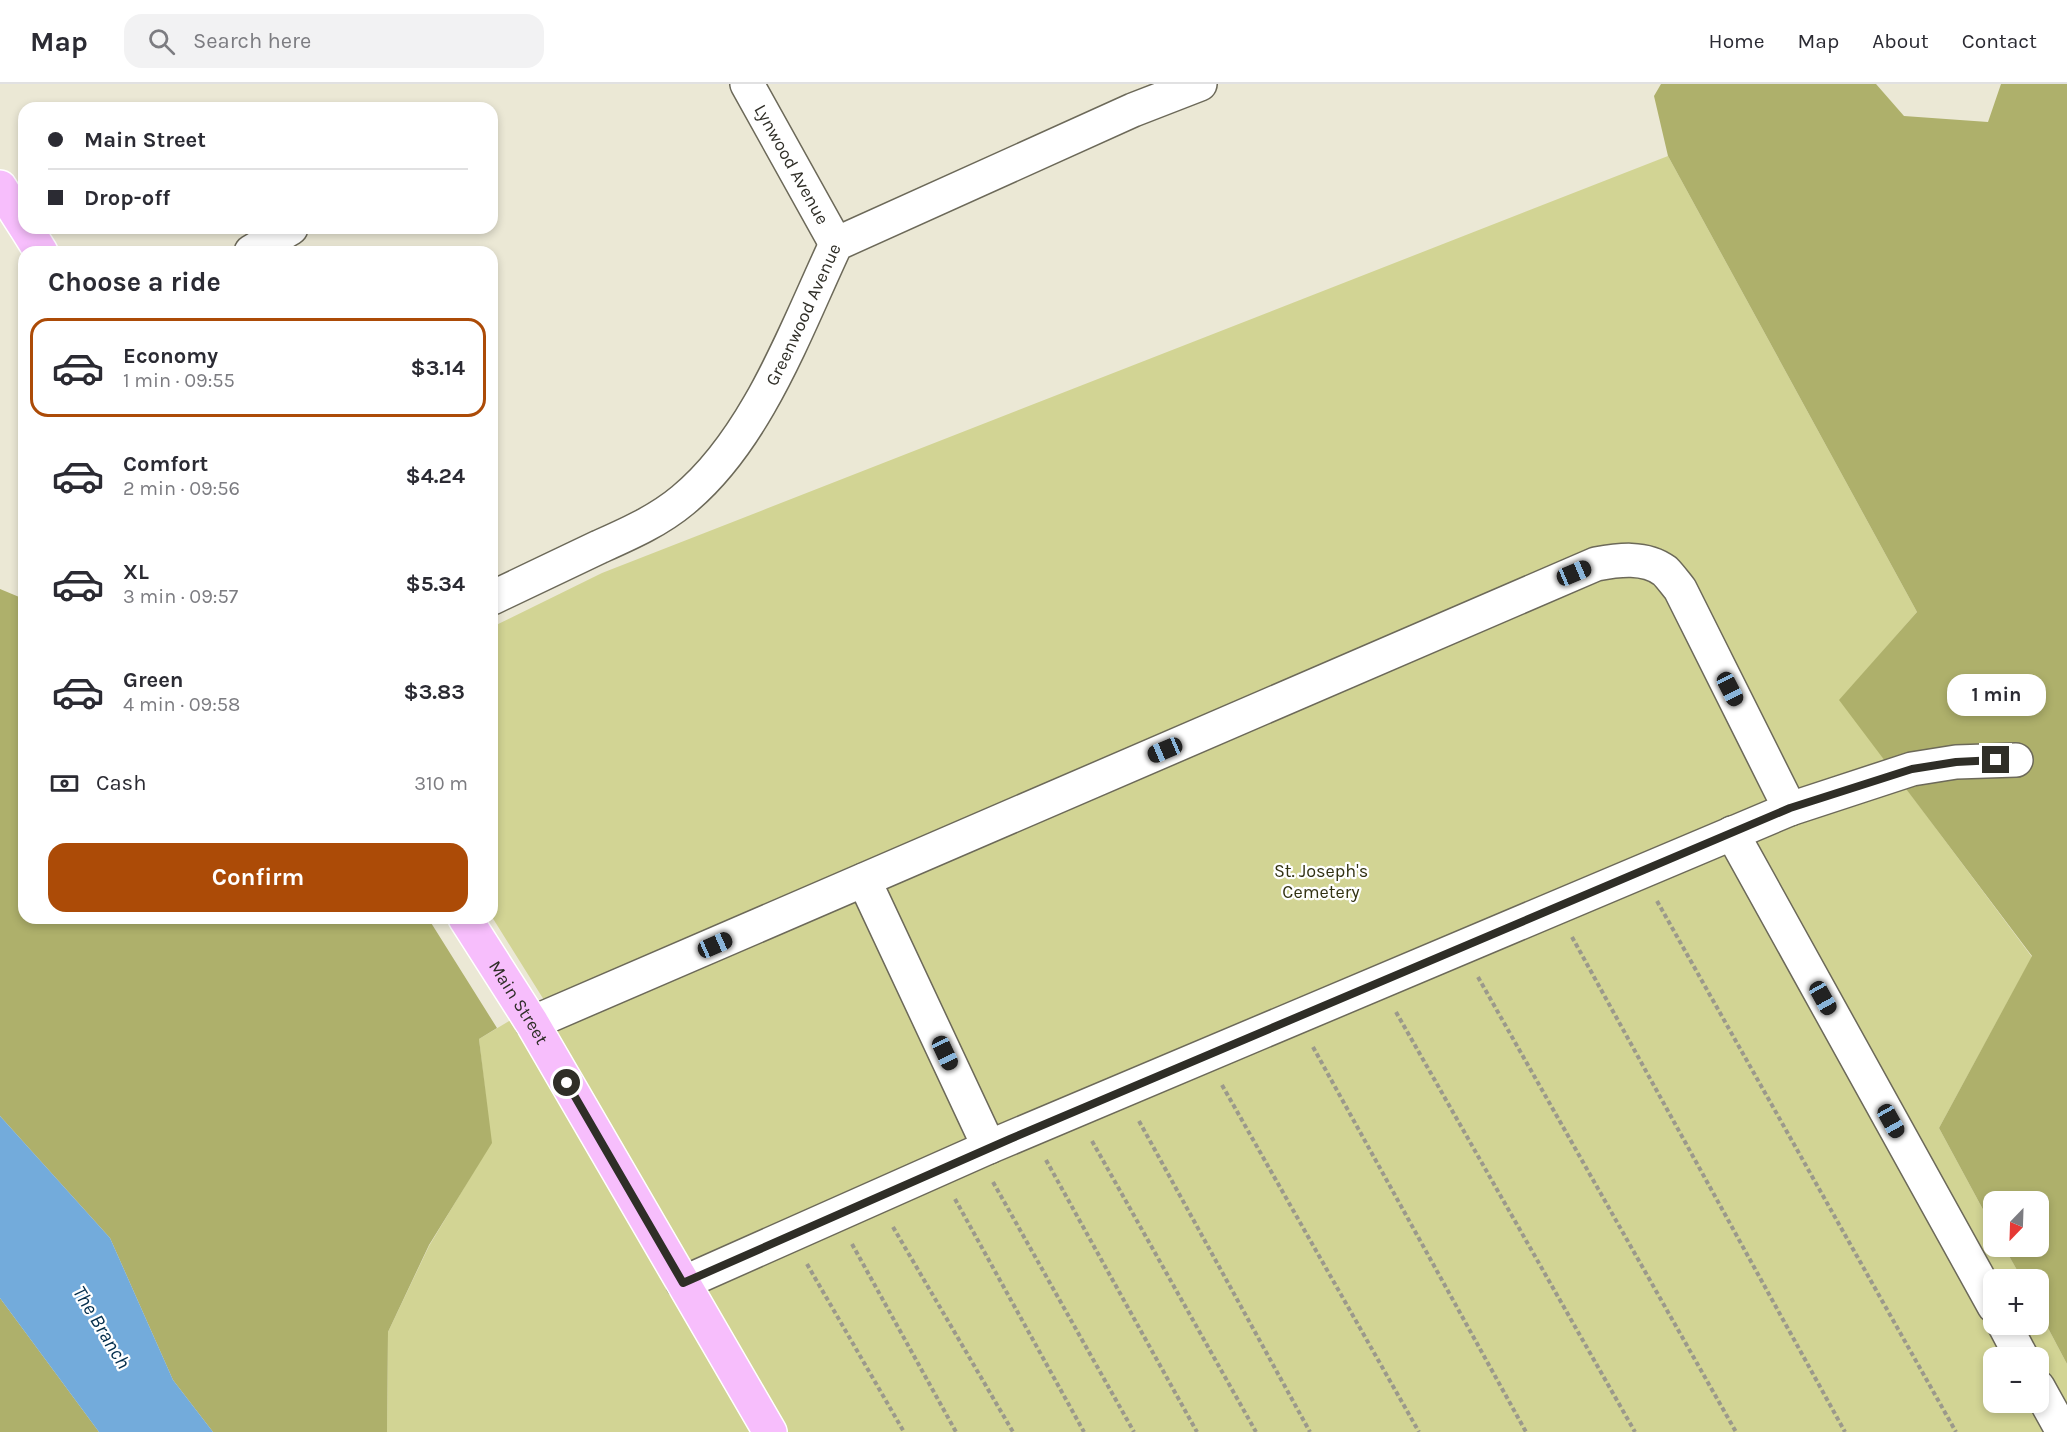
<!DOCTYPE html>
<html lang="en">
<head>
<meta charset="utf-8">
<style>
	body { margin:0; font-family:Karla,sans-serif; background:#f2f2f3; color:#2b2b33; height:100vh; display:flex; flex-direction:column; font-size:22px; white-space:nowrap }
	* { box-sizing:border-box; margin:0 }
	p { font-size:20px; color:#7c7c81 }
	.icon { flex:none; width:33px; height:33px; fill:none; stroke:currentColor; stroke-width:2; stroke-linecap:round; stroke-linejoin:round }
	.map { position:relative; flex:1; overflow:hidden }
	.side { position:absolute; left:18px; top:162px; width:480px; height:678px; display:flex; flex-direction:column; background:#fff; border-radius:18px; box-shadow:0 3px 9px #0003 }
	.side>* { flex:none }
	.top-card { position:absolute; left:18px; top:18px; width:480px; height:132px; border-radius:18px; box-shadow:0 3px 9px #0003; display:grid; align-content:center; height:132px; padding:0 30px; background:#fff }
	.needle { width:39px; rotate:203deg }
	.tools { position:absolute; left:1983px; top:1107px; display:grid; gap:12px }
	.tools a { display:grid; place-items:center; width:66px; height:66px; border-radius:12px; background:#fff; box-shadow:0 3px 9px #0003; font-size:30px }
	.end { position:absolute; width:27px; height:27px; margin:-14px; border:8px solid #2f2e27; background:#fff; box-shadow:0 0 0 3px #fff }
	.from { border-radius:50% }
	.bubble { position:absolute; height:42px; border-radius:18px; background:#fff; box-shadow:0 3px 9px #0003; font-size:20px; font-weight:700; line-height:42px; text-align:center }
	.car { position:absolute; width:18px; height:36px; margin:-18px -9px; border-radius:8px; box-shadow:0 0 4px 2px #0007; background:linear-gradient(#222 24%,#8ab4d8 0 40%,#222 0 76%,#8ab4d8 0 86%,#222 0) }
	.top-card b { display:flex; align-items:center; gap:21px; height:57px; font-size:22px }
	.top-card b+b { border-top:2px solid #e1e1e2 }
	.top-card i { width:15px; height:15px; background:#2b2b33 }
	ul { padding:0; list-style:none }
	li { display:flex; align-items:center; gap:18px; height:99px; margin:0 12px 9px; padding:0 18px; border:3px solid transparent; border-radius:18px }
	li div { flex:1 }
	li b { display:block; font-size:22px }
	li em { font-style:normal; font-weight:700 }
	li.on { border-color:#ac4b07 }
	li>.icon { width:54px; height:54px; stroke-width:1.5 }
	h2 { padding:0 30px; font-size:27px; line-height:72px }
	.pay { display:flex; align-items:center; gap:15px; height:66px; padding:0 30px; font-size:22px }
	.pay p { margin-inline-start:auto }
	.button { display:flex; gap:12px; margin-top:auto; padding:12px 30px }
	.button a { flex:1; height:69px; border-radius:18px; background:#ac4b07; color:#fff; font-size:24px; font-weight:700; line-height:69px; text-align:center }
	header { display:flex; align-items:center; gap:36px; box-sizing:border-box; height:84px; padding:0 30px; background:#fff; border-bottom:2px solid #e1e1e2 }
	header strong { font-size:28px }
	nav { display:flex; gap:33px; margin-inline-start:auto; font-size:21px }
	.search { width:420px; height:54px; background:#f2f2f3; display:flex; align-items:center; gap:15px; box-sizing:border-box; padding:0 21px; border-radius:18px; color:#7c7c81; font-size:22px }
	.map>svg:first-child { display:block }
	.green { fill:#d2d494; fill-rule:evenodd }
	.forest { fill:#aeb06b }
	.water { fill:#73abdb }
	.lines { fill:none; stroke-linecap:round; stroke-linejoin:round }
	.minor-casing { stroke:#6c6959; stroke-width:36 }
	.highway-casing { stroke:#fff; stroke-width:36 }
	.path { stroke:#9b998b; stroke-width:4; stroke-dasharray:4.5 3; stroke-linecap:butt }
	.minor { stroke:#fff; stroke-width:33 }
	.highway { stroke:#f7befc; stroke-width:33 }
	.route { stroke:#2f2e27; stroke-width:8 }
	.labels { text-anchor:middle; stroke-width:4.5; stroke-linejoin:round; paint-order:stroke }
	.street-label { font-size:18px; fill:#2f2e27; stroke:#fff }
	.park-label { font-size:18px; fill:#313112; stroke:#fff }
	.water-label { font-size:20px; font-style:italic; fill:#002c4b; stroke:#fff }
</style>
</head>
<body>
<header>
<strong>Map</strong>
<div class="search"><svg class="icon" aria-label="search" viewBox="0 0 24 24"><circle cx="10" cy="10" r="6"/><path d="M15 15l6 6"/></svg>Search here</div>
<nav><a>Home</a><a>Map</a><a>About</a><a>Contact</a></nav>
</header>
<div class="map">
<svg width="2067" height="1348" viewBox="0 0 2067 1348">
	<rect width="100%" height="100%" fill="#ebe8d5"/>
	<path class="green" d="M1668 72 1917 528 1840 616 2032 873 1939 1044 1993 1144 1994 1162 2004 1163 2022 1195 1994 1196V1240H2038L2039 1227 2067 1280V1348H387L388 1248 429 1162 491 1059 479 955 544 916 492 833V543L602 489ZM1994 1274H2038V1318H1994Z"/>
	<g class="forest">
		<polygon points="1661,0 1876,0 1904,32 1988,38 2001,0 2067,0 2067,1280 2039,1227 2038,1196 2022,1195 2004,1163 2038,1162 2038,1118 1994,1118 1993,1144 1939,1044 2032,872 1839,616 1917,528 1668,72 1654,12"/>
		<polygon points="0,505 24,515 24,834 428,834 497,944 479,955 492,1059 429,1161 388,1248 387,1348 213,1348 173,1296 110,1154 0,1032"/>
		<polygon points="0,1214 99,1348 0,1348"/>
	</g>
	<polygon class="water" points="0,1032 110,1154 173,1296 213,1348 99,1348 0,1214"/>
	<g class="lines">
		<g class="minor-casing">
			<g id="minor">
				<path id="s1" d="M747 0 836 160"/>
				<polyline points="251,168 291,144"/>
				<path id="s2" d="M492 514C528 497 563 480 599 463 628 450 658 437 683 416 757 355 796 245 836 160L1133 26 1200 0"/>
				<polyline points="1790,725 1912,685 1956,678 2016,676"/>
				<polyline points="1732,749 1994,1222"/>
				<polyline points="864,796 989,1063"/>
				<path d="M532 939 1596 480C1618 476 1645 472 1665 487 1670 492 1675 499 1680 505L1790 725 989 1063 683 1199"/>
				<polyline points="2004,1240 2022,1274"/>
				<polyline points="2038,1303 2063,1348"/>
			</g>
		</g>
		<g class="highway-casing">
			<g id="highway">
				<polyline points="0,103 24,141"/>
				<polyline points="26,144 41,168"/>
				<path id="s3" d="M465 834 532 939 770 1348"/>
			</g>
		</g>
		<g class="path">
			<polyline points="1657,817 1956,1348"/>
			<polyline points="1572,853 1845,1348"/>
			<polyline points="1478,893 1736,1348"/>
			<polyline points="1396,928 1635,1348"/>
			<polyline points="1313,963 1526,1348"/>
			<polyline points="1222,1001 1419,1348"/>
			<polyline points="1139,1037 1310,1348"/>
			<polyline points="1092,1057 1256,1348"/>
			<polyline points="1046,1076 1197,1348"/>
			<polyline points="993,1098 1134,1348"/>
			<polyline points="955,1115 1084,1348"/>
			<polyline points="893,1143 1013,1348"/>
			<polyline points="852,1160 956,1348"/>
			<polyline points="807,1180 904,1348"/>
		</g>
		<use href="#minor" class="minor"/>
		<use href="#highway" class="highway"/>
	</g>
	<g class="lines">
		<polyline class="route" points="567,999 683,1199 1010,1055 1790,724 1912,685 1956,678 1996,676"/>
	</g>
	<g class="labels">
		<g class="street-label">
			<text dy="6" stroke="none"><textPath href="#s1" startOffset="92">Lynwood Avenue</textPath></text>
			<text dy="6" stroke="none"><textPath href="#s2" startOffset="438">Greenwood Avenue</textPath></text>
			<text dy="6" stroke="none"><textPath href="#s3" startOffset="100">Main Street</textPath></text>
		</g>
		<g class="park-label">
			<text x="1321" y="793">St. Joseph's<tspan x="1321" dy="21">Cemetery</tspan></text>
		</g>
		<g class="water-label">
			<text transform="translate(102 1243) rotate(59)" y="7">The Branch</text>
		</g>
	</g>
</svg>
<div class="tools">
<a><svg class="needle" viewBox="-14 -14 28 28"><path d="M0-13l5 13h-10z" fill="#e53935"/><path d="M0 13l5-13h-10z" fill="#7c7c81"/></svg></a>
<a>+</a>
<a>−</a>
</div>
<i class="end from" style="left:567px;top:999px"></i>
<i class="end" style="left:1996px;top:676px"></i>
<div class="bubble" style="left:1947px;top:590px;width:99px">1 min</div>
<i class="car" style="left:1574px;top:489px;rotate:67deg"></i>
<i class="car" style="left:1730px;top:605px;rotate:153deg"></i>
<i class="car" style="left:1165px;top:666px;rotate:247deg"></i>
<i class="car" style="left:715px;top:861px;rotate:66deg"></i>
<i class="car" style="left:1823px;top:914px;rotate:151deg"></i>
<i class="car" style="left:945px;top:969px;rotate:155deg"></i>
<i class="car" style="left:1891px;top:1037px;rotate:151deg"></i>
<div class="top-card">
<b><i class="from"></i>Main Street</b>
<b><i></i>Drop-off</b>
</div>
<section class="side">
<h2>Choose a ride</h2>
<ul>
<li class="on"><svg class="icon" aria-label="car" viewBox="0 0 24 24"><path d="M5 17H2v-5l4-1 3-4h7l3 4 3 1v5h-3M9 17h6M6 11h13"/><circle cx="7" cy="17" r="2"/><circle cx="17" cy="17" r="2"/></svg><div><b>Economy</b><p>1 min · 09:55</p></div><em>$3.14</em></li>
<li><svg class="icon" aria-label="car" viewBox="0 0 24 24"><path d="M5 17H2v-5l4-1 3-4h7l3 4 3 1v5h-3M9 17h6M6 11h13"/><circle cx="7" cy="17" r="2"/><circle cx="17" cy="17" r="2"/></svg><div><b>Comfort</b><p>2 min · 09:56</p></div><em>$4.24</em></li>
<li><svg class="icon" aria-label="car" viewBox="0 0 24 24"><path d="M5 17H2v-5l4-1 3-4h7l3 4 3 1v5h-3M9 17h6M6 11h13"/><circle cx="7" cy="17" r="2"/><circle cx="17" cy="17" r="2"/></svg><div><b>XL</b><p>3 min · 09:57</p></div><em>$5.34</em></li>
<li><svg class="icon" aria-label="car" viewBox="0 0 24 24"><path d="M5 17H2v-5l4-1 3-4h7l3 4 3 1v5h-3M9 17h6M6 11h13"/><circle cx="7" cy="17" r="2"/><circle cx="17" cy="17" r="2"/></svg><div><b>Green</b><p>4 min · 09:58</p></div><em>$3.83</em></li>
</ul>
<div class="pay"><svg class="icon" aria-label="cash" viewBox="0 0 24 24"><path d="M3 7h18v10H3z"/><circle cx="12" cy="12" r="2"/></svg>Cash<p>310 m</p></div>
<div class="button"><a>Confirm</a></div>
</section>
</div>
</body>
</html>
